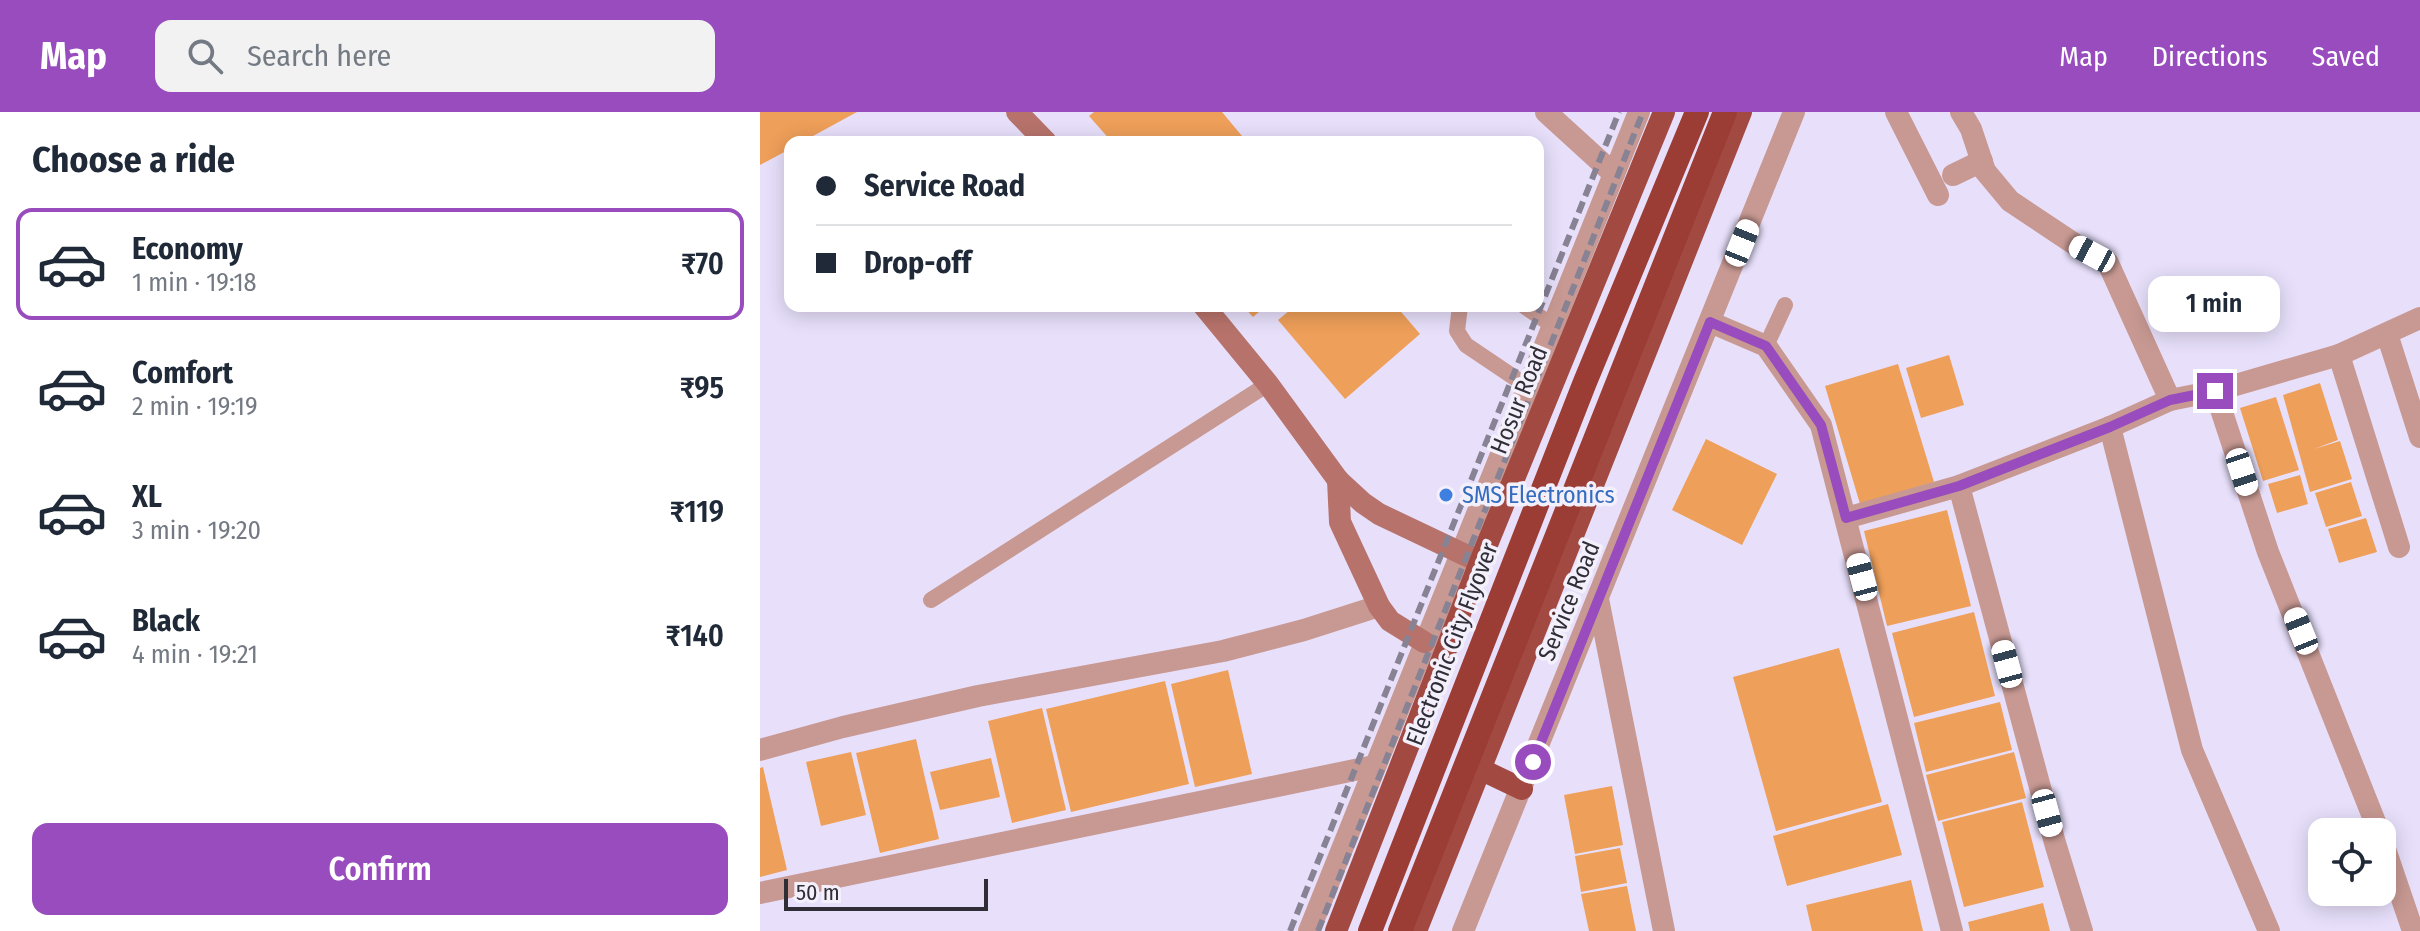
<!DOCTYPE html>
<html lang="en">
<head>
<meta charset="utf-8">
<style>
	body { margin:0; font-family:"Fira Sans Condensed",sans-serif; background:#f2f2f3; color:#1f2937; height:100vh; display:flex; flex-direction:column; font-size:30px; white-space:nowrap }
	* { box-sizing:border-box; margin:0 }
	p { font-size:26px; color:#747a83 }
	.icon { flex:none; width:44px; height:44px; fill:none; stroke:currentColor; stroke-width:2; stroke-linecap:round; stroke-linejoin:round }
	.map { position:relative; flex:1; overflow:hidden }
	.side { display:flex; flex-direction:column; background:#fff; width:760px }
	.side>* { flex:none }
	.hud { position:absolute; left:24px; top:24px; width:760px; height:176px; border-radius:16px; box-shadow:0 4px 20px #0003; display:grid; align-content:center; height:176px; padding:0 32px; background:#fff }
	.controls { position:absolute; left:1548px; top:706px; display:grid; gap:16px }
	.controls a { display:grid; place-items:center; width:88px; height:88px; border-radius:16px; background:#fff; box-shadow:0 4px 20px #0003; font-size:40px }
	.scale { position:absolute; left:24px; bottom:20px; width:204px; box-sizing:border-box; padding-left:8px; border:4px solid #302d37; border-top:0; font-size:22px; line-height:28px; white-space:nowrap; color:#302d37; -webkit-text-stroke:6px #f3f0fb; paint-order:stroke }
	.end { position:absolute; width:36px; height:36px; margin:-18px; border:10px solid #984cbd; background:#fff; box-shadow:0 0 0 4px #fff }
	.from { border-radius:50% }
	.bubble { position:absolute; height:56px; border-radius:16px; background:#fff; box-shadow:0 4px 20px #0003; font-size:26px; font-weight:600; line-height:56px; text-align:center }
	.car { position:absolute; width:24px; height:48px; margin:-24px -12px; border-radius:10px; box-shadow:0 0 6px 2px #0007; background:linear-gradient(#fff 24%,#345 0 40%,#fff 0 76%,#345 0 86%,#fff 0) }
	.hud b { display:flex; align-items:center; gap:28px; height:76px; font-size:30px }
	.hud b+b { border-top:2px solid #e0e1e3 }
	.hud i { width:20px; height:20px; background:#1f2937 }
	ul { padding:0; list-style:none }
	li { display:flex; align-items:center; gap:24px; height:112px; margin:0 16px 12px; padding:0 16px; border:4px solid transparent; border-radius:16px }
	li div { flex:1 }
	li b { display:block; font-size:30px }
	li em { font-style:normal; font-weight:600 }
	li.current { border-color:#984cbd }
	li>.icon { width:72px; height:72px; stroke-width:1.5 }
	h2 { padding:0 32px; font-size:36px; line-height:96px }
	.button { display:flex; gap:16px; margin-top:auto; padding:16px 32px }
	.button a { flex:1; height:92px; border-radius:16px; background:#984cbd; color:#fff; font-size:32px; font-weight:600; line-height:92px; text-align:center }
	header { display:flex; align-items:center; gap:48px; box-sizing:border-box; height:112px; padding:0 40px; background:#984cbd; color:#fff }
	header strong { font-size:38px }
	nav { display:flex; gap:44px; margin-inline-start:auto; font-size:28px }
	.search { width:560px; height:72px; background:#f2f2f3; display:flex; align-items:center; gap:20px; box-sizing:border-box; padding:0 28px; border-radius:16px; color:#747a83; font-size:30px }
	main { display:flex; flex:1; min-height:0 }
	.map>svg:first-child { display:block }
	.building { fill:#ee9f59 }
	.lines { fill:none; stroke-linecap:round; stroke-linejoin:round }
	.service { stroke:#c89993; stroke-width:16 }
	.minor { stroke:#c89993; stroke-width:22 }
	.tertiary { stroke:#c89993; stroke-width:22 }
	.secondary { stroke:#b7736b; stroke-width:22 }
	.trunk { stroke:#a24a42; stroke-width:22 }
	.motorway { stroke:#9b3c35; stroke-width:24 }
	.rail { stroke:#878294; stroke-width:6; stroke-dasharray:12 6; stroke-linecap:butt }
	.route { stroke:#984cbd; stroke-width:10 }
	.shop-dot { fill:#3f7fe0; stroke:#f3f0fb; stroke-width:3 }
	.labels { text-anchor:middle; stroke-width:7; stroke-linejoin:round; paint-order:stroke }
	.street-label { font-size:24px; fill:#302d37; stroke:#f3f0fb }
	.shop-label { font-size:24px; fill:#366cbe; stroke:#f3f0fb; text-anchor:start }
</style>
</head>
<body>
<header>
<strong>Map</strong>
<div class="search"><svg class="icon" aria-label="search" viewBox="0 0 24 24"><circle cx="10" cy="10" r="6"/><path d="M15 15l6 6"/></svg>Search here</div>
<nav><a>Map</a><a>Directions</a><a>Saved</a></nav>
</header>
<main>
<section class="side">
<h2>Choose a ride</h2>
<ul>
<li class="current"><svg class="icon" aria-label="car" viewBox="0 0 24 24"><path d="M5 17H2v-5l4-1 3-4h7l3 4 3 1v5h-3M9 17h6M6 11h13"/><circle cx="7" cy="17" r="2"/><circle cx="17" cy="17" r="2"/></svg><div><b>Economy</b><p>1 min · 19:18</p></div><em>₹70</em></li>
<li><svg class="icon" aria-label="car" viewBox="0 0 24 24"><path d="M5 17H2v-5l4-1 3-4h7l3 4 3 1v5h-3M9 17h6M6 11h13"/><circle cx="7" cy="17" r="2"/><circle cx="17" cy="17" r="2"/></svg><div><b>Comfort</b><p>2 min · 19:19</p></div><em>₹95</em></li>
<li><svg class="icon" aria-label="car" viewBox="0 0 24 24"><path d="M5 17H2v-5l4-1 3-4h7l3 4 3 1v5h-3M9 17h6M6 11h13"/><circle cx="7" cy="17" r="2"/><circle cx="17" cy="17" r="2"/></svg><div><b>XL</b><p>3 min · 19:20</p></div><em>₹119</em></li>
<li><svg class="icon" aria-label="car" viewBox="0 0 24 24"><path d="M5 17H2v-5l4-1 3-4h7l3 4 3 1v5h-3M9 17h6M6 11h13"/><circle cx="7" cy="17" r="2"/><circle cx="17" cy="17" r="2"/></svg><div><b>Black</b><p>4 min · 19:21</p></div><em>₹140</em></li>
</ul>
<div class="button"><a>Confirm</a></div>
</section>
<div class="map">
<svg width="1660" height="819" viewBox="0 0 1660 819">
	<rect width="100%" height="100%" fill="#e8e0fb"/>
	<g class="building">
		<polygon points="0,0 97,0 42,30 30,30 30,37 0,53"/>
		<polygon points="334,0 462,0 487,30 352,30 329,4"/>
		<polygon points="483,194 506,194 493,205"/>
		<polygon points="535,194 636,194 660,222 585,287 518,208"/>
		<polygon points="1189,243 1204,293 1161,306 1146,256"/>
		<polygon points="1138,252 1174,370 1100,392 1065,274"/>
		<polygon points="1560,271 1578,328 1554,337 1580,329 1592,367 1550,380 1523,283"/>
		<polygon points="1516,285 1539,358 1503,369 1480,296"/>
		<polygon points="946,327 1017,362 982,433 912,398"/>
		<polygon points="1540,363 1548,392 1517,401 1508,372"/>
		<polygon points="1591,370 1602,404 1566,415 1555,381"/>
		<polygon points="1187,398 1211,494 1127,514 1104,419"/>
		<polygon points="1606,406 1617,440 1579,451 1568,417"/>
		<polygon points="1214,500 1235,584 1154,605 1132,521"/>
		<polygon points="1079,536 1122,690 1016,719 973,565"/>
		<polygon points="468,558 492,662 435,675 411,572"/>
		<polygon points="405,569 429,672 311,700 286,597"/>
		<polygon points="1240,590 1252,638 1166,660 1154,611"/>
		<polygon points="282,596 306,698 252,711 228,609"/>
		<polygon points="156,627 179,727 120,741 96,641"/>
		<polygon points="91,640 106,703 61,714 46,650"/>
		<polygon points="1254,640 1266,686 1178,709 1166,663"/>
		<polygon points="231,646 240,685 180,698 170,660"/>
		<polygon points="3,655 27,758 0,765 0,656"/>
		<polygon points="852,674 863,733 815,742 804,683"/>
		<polygon points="1262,690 1284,775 1204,795 1182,710"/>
		<polygon points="1128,692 1142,743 1027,774 1013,724"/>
		<polygon points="860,736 867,771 821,780 815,744"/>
		<polygon points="1151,768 1163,819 1052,819 1046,793"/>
		<polygon points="867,774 876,819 829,819 821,782"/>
		<polygon points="1283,791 1290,819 1210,819 1208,810"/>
	</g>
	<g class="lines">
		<g class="service">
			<polyline points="700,194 697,219 706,233 767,274"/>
			<polyline points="764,194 792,213"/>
			<polyline points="1006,234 1025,193"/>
			<polyline points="171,488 508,272"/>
		</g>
		<g class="minor">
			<polyline points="786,0 854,62"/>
			<polyline points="1136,0 1178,83"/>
			<polyline points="1201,0 1211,17 1225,59 1250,89 1316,133 1348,151 1410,288"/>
			<polyline points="1193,63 1222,49"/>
			<polyline points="950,210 1006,234 1061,313 1192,819"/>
			<polyline points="1627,222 1660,325"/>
			<polyline points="1579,243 1639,435"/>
			<polyline points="1455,279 1508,440 1619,720"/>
			<polyline points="1350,315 1432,638 1509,819"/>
			<polyline points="1199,374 1295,731 1322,819"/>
			<polyline points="1086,406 1199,374 1350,315 1410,288 1455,279 1579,243 1660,206"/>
			<polyline points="838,487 904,819"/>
			<polyline points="0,638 83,615 218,584 463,539 544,518 619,494"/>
			<polyline points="1622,728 1653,819"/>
			<polyline points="0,781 614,654"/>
		</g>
		<g class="tertiary">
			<polyline points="549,819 879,0"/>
			<polyline points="703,819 1034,0"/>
		</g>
		<g class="secondary">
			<polyline points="257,0 286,30"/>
			<polyline points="444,194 508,272 578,368 603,391 619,402 720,450"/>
			<polyline points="578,368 580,410 619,494 630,509 664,530"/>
		</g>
		<g class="trunk">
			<polyline points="720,657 762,677"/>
			<polyline points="576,819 726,435 904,0"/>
			<polyline points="656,819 981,0"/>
		</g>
		<g class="motorway">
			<polyline points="610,819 825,270 937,0"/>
			<polyline points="640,819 965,0"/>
		</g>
		<g class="rail">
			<polyline points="530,819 859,0"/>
			<polyline points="558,819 883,0"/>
		</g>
	</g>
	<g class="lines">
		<polyline class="route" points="773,650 950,210 1006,234 1061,313 1086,406 1199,374 1350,315 1410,288 1455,279"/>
	</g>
	<circle class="shop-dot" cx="686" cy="383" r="8"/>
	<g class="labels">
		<g class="street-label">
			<text transform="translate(759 288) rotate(-68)" y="8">Hosur Road</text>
			<text transform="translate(809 489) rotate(-68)" y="8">Service Road</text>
			<text transform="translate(692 532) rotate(-69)" y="8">Electronic City Flyover</text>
		</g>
		<g class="shop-label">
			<text x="702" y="391">SMS Electronics</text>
		</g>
	</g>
</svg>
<div class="controls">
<a><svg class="icon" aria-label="locate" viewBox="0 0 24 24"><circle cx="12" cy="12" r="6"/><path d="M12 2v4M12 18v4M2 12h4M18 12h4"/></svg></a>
</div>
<div class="scale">50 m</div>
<i class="end from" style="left:773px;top:650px"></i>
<i class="end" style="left:1455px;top:279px"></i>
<div class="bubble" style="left:1388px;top:164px;width:132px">1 min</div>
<i class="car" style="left:982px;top:131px;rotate:22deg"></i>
<i class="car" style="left:1332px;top:142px;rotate:298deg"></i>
<i class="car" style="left:1482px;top:360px;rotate:162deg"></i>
<i class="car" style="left:1102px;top:465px;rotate:345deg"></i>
<i class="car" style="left:1541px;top:519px;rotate:338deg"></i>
<i class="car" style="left:1247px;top:552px;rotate:345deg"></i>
<i class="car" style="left:1287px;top:701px;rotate:165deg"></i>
<div class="hud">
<b><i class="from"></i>Service Road</b>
<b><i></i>Drop-off</b>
</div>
</div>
</main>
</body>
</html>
